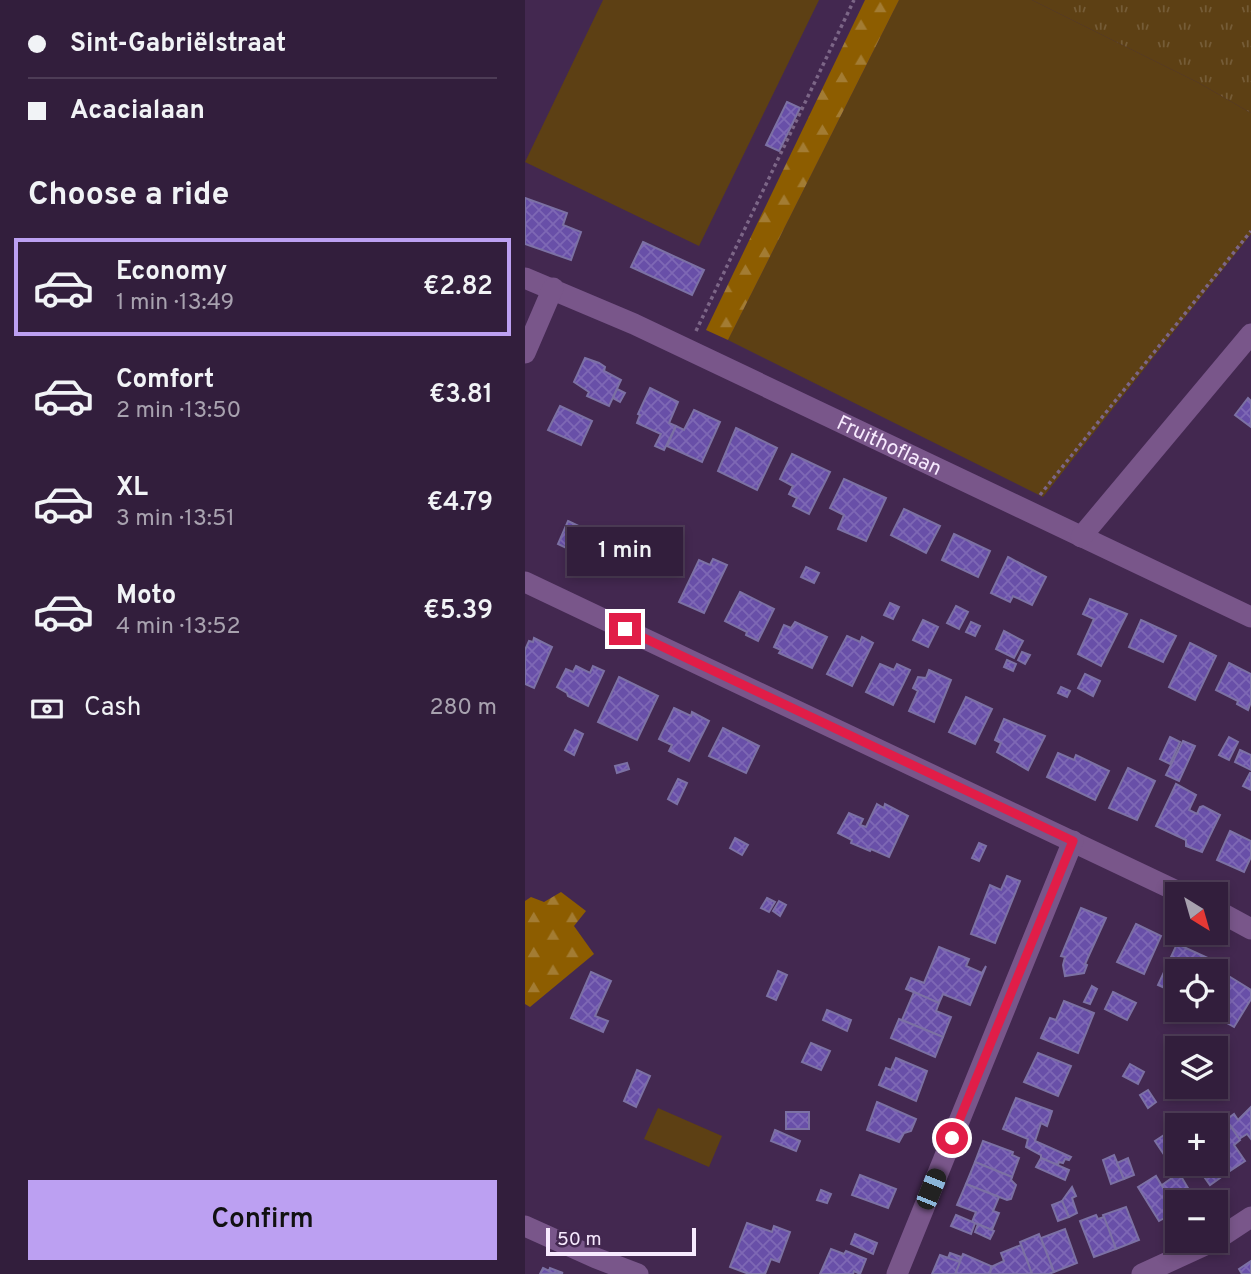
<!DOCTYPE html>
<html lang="en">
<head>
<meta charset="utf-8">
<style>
	body { margin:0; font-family:Overpass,sans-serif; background:#3d2b47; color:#f1f3f6; height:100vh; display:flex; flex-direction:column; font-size:26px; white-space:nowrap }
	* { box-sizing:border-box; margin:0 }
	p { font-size:23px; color:#a8a2af }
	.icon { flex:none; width:38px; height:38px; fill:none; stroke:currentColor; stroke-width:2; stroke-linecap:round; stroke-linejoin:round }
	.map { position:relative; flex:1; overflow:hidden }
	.side { display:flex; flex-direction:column; background:#321e3c; width:525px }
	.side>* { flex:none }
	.banner { display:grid; align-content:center; height:154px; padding:0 28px; background:#321e3c }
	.needle { width:46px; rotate:143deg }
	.buttons { position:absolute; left:640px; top:882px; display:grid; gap:14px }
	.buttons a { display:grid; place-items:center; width:63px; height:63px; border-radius:0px; background:#321e3c; box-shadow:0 4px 10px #0003,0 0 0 2px #4d3c56; font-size:35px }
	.scale { position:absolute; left:21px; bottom:18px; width:150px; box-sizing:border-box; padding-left:7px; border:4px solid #f7eafe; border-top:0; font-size:19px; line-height:24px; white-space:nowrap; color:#f7eafe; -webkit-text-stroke:5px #432850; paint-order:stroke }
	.end { position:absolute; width:32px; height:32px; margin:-16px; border:9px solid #e11d48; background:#fff; box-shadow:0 0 0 4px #fff }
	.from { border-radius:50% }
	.bubble { position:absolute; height:49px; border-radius:0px; background:#321e3c; box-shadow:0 4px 10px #0003,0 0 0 2px #4d3c56; font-size:23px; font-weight:600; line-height:49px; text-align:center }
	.car { position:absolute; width:21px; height:42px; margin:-21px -10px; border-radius:9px; box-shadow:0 0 5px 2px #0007; background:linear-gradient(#222 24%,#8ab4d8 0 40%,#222 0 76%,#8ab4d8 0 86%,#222 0) }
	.banner b { display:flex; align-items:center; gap:24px; height:66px; font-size:26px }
	.banner b+b { border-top:2px solid #4d3c56 }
	.banner i { width:18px; height:18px; background:#f1f3f6 }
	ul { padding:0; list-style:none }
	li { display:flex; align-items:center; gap:21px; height:98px; margin:0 14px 10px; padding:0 14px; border:4px solid transparent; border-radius:0px }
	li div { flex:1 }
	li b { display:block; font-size:26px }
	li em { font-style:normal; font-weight:600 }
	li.selected { border-color:#bca0f2 }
	li>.icon { width:63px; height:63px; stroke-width:1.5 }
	h2 { padding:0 28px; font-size:32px; line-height:84px }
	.pay { display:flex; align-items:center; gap:18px; height:77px; padding:0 28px; font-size:26px }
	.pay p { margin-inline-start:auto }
	.primary-button { display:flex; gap:14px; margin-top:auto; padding:14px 28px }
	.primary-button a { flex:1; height:80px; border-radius:0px; background:#bca0f2; color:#111; font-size:28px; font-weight:600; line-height:80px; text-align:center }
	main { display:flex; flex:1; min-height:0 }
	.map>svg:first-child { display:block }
	.grass { fill:#5d4014 }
	.forest { fill:url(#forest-firs) }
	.park { fill:url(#park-tufts) }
	.building { fill:url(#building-cross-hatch); stroke:#7c71a4; stroke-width:2 }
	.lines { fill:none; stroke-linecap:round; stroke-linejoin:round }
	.path { stroke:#7c6687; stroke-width:3.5; stroke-dasharray:3.5 3.5; stroke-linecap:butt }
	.minor { stroke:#79568a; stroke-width:21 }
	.route { stroke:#e11d48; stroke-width:9 }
	.labels { text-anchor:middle; stroke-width:5; stroke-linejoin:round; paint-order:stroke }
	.street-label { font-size:21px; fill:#f7eafe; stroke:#432850 }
</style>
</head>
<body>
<main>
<section class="side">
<div class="banner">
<b><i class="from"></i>Sint-Gabriëlstraat</b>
<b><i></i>Acacialaan</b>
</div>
<h2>Choose a ride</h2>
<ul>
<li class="selected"><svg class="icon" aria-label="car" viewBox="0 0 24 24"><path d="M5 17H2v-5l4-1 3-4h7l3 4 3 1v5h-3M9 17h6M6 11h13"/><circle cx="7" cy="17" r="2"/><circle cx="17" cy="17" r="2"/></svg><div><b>Economy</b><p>1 min · 13:49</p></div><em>€2.82</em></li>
<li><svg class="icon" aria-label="car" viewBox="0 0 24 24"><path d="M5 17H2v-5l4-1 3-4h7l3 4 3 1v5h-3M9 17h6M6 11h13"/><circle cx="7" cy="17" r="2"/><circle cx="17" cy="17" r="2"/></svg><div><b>Comfort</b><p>2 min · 13:50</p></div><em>€3.81</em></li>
<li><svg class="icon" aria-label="car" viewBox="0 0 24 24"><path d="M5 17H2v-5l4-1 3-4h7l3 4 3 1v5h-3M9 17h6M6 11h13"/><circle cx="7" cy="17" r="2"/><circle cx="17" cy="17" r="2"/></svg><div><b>XL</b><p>3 min · 13:51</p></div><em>€4.79</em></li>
<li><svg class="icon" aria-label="car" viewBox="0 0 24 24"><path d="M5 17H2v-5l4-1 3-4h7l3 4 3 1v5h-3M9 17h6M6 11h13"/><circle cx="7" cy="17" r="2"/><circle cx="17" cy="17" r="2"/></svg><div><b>Moto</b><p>4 min · 13:52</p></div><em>€5.39</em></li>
</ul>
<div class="pay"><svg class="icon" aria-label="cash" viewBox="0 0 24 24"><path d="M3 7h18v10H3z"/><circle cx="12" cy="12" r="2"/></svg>Cash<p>280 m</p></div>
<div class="primary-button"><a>Confirm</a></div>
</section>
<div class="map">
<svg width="726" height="1274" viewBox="0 0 726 1274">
	<defs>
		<pattern id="forest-firs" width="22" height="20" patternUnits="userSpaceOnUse" patternTransform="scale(1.75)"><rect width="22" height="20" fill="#8d5d00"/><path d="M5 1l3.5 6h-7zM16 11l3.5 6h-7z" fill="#a37c33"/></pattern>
		<pattern id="park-tufts" width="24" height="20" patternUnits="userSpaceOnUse" patternTransform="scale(1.75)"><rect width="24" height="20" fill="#5d4014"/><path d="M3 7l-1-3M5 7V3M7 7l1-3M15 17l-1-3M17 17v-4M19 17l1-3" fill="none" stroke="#755c37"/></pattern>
		<pattern id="building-cross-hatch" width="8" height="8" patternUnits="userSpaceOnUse" patternTransform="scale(1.75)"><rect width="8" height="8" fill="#684fa8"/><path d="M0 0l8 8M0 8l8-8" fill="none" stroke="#7e68b5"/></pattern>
	</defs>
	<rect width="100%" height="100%" fill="#432850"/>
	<g class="grass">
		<polygon points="78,0 294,0 174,246 0,162"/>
		<polygon points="374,0 507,0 674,83 726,113 726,234 518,497 203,340"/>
		<polygon points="133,1108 197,1136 184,1167 119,1139"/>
	</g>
	<g class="forest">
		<polygon points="340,0 374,0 203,340 181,330"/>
		<polygon points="36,892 61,911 49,926 69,954 5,1007 0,1004 0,901 6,897 19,902"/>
	</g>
	<polygon class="park" points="507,0 726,0 726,113 674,83"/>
	<g class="building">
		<polygon points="262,102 275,108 254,151 241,145"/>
		<polygon points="0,198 42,213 38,225 56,232 46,260 0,244"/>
		<polygon points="118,242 179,270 167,295 106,267"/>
		<polygon points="60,358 74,363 80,367 79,371 96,380 84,406 62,396 64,392 49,382"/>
		<polygon points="125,388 153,402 144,423 151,426 139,450 130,446 136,434 112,423 115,415 113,414"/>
		<polygon points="92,389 100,393 95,402 88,398"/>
		<polygon points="723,398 726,401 726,427 710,415"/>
		<polygon points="35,406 67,421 56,445 23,430"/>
		<polygon points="169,410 195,422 177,462 142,446 151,426 159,430"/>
		<polygon points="211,428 252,448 232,490 193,471"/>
		<polygon points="267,454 305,472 284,514 268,506 272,498 264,494 268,486 255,479"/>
		<polygon points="319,479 361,498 341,541 313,529 319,515 305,508"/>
		<polygon points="379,509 415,526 401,553 366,535"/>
		<polygon points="43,521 83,540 87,531 95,535 93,540 100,543 103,537 113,542 100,568 76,556 73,563 33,544"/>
		<polygon points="429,534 465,551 453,577 417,560"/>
		<polygon points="483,557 521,577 507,605 488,596 485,602 466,593"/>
		<polygon points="188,559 202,565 179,613 154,602 174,560 185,565"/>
		<polygon points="281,567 294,573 289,583 276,577"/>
		<polygon points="215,592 249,609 233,641 221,635 222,632 200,621"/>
		<polygon points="565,599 602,614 576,666 553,654 569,619 558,614"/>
		<polygon points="365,603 374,607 368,619 359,615"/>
		<polygon points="431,606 443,612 434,629 422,623"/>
		<polygon points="398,620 413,627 403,647 388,640"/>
		<polygon points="616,620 651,636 638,662 604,647"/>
		<polygon points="270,622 302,637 287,668 254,653 256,650 249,647 259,625 266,628"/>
		<polygon points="446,622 455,626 450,636 441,632"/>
		<polygon points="479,631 498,641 489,658 471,649"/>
		<polygon points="322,636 335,642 337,637 348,643 327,686 302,674"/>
		<polygon points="9,638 27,647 9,688 0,684 0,650 4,641 8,642"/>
		<polygon points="665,643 691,656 670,700 644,687"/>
		<polygon points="497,652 505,655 500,664 493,660"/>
		<polygon points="482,660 491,664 488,671 479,667"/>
		<polygon points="704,663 726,674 726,702 723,710 712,704 713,701 691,690"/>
		<polygon points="355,664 369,670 372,664 385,670 368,705 341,692"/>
		<polygon points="51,666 65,673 68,666 79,671 63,706 43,696 42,693 32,687 41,669 48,672"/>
		<polygon points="404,670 426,680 409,722 384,711 393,691 388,688 393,677 401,678"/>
		<polygon points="560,674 575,681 568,696 553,688"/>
		<polygon points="94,677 133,696 112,740 73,722"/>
		<polygon points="536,687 545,691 542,697 533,693"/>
		<polygon points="441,697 467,709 450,744 424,732"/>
		<polygon points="149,708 166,716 167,712 184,721 164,761 144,751 147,745 134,739"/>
		<polygon points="479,719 520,736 503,770 472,752 476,743 470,740"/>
		<polygon points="198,728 234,746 221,773 184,756"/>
		<polygon points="50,730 58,734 49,755 40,750"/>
		<polygon points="645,737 655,742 645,764 635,759"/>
		<polygon points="704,737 713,742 704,760 694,755"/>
		<polygon points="658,741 670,746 654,781 641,775"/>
		<polygon points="715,750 726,755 726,770 710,762"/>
		<polygon points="533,753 549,760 551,755 584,771 570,800 522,777"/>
		<polygon points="102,763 104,769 92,773 90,766"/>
		<polygon points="603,768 630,781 612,820 584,808"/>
		<polygon points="725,773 726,773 726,790 718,786"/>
		<polygon points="153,779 162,783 152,804 143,799"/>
		<polygon points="651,784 671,795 664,810 672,814 675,807 678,806 695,815 677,852 661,846 661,840 631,826"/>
		<polygon points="352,804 359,808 360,804 383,816 364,857 346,849 345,851 326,843 327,840 313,833 324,813 338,819 335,825 341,827"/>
		<polygon points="705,831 726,841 726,857 719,872 692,860"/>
		<polygon points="210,838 223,845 217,855 205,848"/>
		<polygon points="454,843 461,846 454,861 447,858"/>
		<polygon points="482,876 495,881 470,943 446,934 465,885 476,890"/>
		<polygon points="242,898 250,902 244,912 236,908"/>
		<polygon points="254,901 261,905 255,916 248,911"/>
		<polygon points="556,908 581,918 560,964 562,965 559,973 540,976 538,965 540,957 536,956"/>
		<polygon points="611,924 636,936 619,974 592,962"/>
		<polygon points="652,944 685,959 683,963 689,967 687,971 653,971 653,994 633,985"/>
		<polygon points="414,947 444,959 441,966 457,973 461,966 445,1005 418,994 414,1003 381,989 386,978 399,983"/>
		<polygon points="253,971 262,975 251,1000 242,996"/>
		<polygon points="66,972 86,981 70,1016 83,1021 78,1032 46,1018"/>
		<polygon points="702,975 726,990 726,999 709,1027 681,1011 691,1010 691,993"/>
		<polygon points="567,986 572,989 565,1004 559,1002"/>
		<polygon points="389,992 414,1003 411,1011 426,1017 418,1037 377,1020"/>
		<polygon points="588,992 611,1003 602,1020 580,1009"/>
		<polygon points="539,1001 569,1013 553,1053 516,1038 525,1018 531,1020"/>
		<polygon points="302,1010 326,1020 322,1031 298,1020"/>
		<polygon points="374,1019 418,1037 410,1057 366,1038"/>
		<polygon points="286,1043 305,1051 296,1070 277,1062"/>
		<polygon points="652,1052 653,1068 651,1069 643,1058"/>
		<polygon points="513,1053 546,1066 533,1096 499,1082"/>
		<polygon points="371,1058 402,1071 391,1101 354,1085 361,1068 366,1070"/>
		<polygon points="605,1064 619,1072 613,1084 598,1076"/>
		<polygon points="112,1070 125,1076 111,1107 99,1101"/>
		<polygon points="623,1090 631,1102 623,1108 615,1095"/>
		<polygon points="491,1098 527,1111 522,1126 516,1123 510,1141 546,1157 544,1160 540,1159 538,1163 534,1162 533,1165 516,1158 516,1155 501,1147 503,1139 478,1129"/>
		<polygon points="352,1102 391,1119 386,1131 379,1133 374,1142 342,1130"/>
		<polygon points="726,1107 726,1139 722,1134 714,1139 701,1120 709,1114 713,1120"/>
		<rect x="261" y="1112" width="23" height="17"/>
		<polygon points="704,1124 715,1140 709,1145 720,1161 702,1173 691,1158 691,1132"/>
		<polygon points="250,1130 275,1141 271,1151 246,1141"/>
		<polygon points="647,1131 653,1140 651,1152 639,1136"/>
		<polygon points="639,1135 651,1152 642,1159 630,1141"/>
		<polygon points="458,1141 488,1152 487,1155 494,1158 487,1177 450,1162"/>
		<polygon points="589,1155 599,1179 586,1184 578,1160"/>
		<polygon points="516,1158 544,1170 540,1180 511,1167"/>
		<polygon points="603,1158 609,1175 599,1179 592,1163"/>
		<polygon points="691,1158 702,1173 685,1185 670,1164 691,1164"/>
		<polygon points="450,1162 487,1177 486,1180 491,1185 486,1199 482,1200 441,1184"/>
		<polygon points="654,1173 670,1200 653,1202 652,1211 637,1185"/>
		<polygon points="335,1175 371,1189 363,1208 327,1195"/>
		<polygon points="631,1176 652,1211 634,1221 613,1187"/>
		<polygon points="441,1184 474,1197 468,1211 474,1213 467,1230 447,1222 451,1212 432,1205"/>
		<polygon points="547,1187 551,1196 547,1198 552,1213 544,1217 537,1201"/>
		<polygon points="296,1190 306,1194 302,1203 292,1200"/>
		<polygon points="537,1201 544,1217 533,1221 527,1205"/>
		<polygon points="601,1207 614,1240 591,1249 578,1215"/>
		<polygon points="431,1215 450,1223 446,1234 426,1226"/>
		<polygon points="571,1215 573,1219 579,1217 591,1249 569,1257 555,1221"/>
		<polygon points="222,1223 247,1232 249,1226 265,1232 254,1262 246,1259 240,1274 224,1274 205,1267"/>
		<polygon points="453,1224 469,1231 465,1239 450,1232"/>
		<polygon points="540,1229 552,1263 529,1272 516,1238"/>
		<polygon points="330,1234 352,1243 348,1254 326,1244"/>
		<polygon points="514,1234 529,1272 524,1274 507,1274 495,1242"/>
		<polygon points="496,1245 507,1274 465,1274 466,1267 479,1261 476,1253"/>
		<polygon points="306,1249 319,1254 321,1251 341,1259 335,1274 329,1271 328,1274 295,1274"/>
		<polygon points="425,1253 436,1257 435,1262 423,1258"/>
		<polygon points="438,1254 466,1266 465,1274 430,1274"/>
		<polygon points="415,1255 435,1262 430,1274 407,1274"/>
		<polygon points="726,1261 726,1274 717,1274 714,1269"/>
		<polygon points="18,1268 24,1271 25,1268 38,1273 15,1274"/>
	</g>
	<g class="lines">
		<g class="path">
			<polyline points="171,331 329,0"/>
			<polyline points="515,495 726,231"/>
		</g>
		<g class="minor">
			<path id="s1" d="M0 278 109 324 726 617"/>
			<polyline points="0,353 28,288"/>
			<polyline points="556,537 726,334"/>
			<polyline points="0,582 658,894"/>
			<polyline points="691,910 726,929"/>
			<polyline points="0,1226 71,1258 113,1274"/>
			<polyline points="691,1240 726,1217"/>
			<polyline points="372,1274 548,841"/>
			<polyline points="617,1274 689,1241"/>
		</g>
	</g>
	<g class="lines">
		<polyline class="route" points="100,629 548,841 427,1138"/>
	</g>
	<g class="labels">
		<g class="street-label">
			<text dy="7" stroke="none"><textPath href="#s1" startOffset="401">Fruithoflaan</textPath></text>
		</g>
	</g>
</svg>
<div class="buttons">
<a><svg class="needle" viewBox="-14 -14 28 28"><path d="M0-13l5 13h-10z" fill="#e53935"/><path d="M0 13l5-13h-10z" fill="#a8a2af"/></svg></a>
<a><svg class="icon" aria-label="locate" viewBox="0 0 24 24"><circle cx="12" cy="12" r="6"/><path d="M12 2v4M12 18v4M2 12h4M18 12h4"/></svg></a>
<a><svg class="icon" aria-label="layers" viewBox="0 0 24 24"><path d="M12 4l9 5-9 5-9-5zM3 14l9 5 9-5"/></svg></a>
<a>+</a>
<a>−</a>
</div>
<div class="scale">50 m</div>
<i class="end from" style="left:427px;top:1138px"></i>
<i class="end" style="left:100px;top:629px"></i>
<div class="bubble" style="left:42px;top:527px;width:116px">1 min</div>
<i class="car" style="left:406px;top:1189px;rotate:22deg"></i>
</div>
</main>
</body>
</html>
